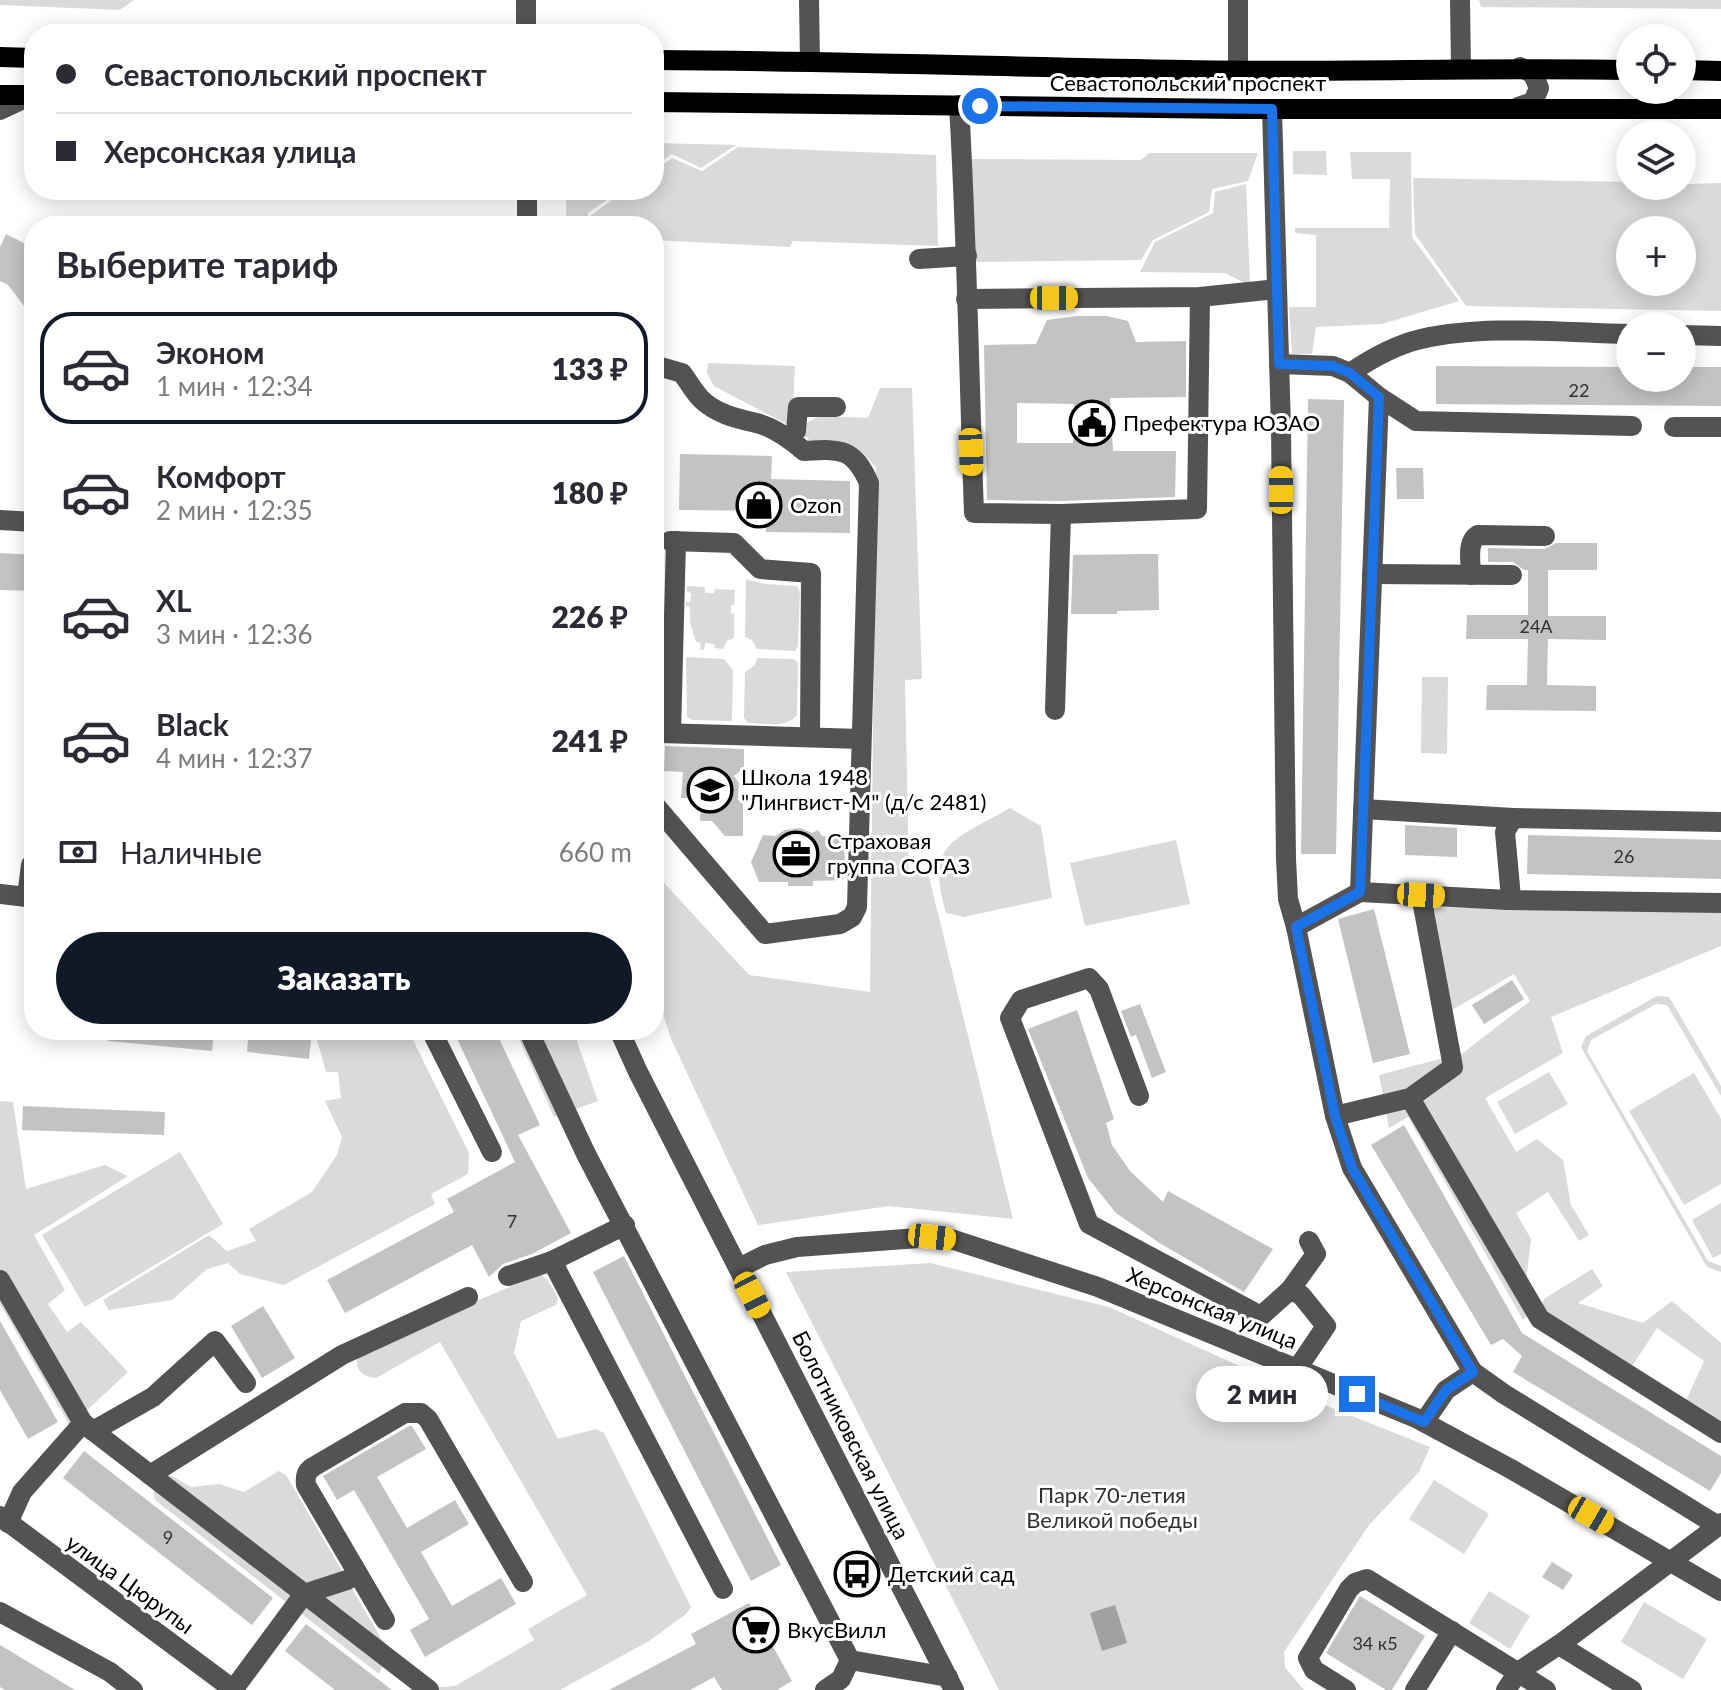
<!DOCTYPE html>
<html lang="ru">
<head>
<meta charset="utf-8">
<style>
	body { margin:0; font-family:Lato,sans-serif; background:#f7f7f7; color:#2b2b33; height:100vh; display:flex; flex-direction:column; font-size:30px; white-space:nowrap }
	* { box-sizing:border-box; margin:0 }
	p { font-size:26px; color:#7c7c81 }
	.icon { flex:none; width:44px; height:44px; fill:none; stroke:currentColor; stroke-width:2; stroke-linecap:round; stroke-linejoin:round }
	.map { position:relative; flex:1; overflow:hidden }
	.details { position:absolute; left:24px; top:216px; width:640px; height:824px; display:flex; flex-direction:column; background:#fff; border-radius:32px; box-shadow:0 4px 20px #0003 }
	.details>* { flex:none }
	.banner { position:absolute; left:24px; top:24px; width:640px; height:176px; border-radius:32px; box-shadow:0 4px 20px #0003; display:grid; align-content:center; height:176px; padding:0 32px; background:#fff }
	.fabs { position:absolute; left:1616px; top:24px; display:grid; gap:16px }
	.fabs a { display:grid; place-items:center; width:80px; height:80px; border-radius:50%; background:#fff; box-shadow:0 4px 20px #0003; font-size:40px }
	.end { position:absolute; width:36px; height:36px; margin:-18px; border:10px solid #1a73e8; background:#fff; box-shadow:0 0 0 4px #fff }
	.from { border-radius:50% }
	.bubble { position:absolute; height:56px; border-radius:28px; background:#fff; box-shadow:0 4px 20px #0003; font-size:26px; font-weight:800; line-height:56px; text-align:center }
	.car { position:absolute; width:24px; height:48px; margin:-24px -12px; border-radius:10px; box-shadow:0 0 6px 2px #0007; background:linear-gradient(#f5c518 24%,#345 0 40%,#f5c518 0 76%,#345 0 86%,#f5c518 0) }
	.banner b { display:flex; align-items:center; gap:28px; height:76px; font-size:30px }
	.banner b+b { border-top:2px solid #e1e1e2 }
	.banner i { width:20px; height:20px; background:#2b2b33 }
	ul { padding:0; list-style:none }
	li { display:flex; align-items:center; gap:24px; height:112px; margin:0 16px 12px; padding:0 16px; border:4px solid transparent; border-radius:32px }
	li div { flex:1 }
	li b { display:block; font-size:30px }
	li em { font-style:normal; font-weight:800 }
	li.selected { border-color:#111827 }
	li>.icon { width:72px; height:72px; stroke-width:1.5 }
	h2 { padding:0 32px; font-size:36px; line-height:96px }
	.pay { display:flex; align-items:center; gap:20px; height:88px; padding:0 32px; font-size:30px }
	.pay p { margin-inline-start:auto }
	.cta { display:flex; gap:16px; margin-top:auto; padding:16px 32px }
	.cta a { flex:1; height:92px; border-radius:48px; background:#111827; color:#fff; font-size:32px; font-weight:800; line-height:92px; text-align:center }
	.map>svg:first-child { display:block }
	.green { fill:#dadada; fill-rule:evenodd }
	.water { fill:#a1a1a1 }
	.building { fill:#c3c3c3; fill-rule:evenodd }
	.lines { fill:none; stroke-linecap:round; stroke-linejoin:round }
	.minor { stroke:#535353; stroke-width:20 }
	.major { stroke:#000; stroke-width:20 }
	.route { stroke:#1a73e8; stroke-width:10 }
	.labels { text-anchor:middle; stroke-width:6; stroke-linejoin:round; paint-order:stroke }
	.number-label { font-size:18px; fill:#313131 }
	.street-label { font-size:22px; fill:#000; stroke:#fff }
	.poi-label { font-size:22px; fill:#000; stroke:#fff; text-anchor:start }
	.park-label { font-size:22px; fill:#313131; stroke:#fff }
</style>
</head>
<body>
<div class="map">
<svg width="1721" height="1690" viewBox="0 0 1721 1690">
	<rect width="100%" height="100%" fill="#fff"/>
	<g class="green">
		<polygon points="0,0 134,0 120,10 0,5"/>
		<polygon points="1479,0 1721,0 1721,9 1481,7"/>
		<polygon points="654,143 736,145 701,168 672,154 654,167"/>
		<polygon points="738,147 936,155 938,246 793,241 790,247 654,240 654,226 590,226 591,215 626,190 654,190 654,171 672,158 702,171"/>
		<polygon points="1293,151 1326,151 1327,175 1293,174"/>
		<polygon points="1350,152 1411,152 1412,237 1459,301 1382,324 1316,327 1312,354 1292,354 1289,307 1316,307 1316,235 1295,233 1295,228 1389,228 1390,179 1352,179"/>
		<polygon points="1149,153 1258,153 1248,181 1212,189 1209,212 1153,240 1141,260 974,262 969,159 1141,160"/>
		<path d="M1413 178 1630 182V186L1721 183V311L1466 306 1415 234ZM1630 230H1682V282H1630Z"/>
		<polygon points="1246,184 1250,285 1224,273 1140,272 1155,242 1213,213 1215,192"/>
		<polygon points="566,190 621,190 588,213 587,226 566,226"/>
		<polygon points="708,363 795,366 792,427 714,386 707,373"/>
		<path d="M880 388H912L922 679 905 680 909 874 927 869 1013 1219 889 1206 758 1225 672 1041 654 988V872L749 975 870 992 876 467C854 445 848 437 816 445L803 435 806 423 820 416 868 418Z"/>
		<polygon points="746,579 765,584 797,586 800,592 798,646 795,651 757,649 752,640 745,637"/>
		<polygon points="687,586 705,587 705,593 714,593 715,589 735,590 734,605 731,605 731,613 734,614 734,638 727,641 723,649 715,648 714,644 705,643 704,650 700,649 701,643 696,642 690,622 690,607 686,606 686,602 690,602 691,593 687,592"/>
		<polygon points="686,657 724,659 733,670 732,721 693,720 687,717"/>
		<path d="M757 658 794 659 798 663 797 715C787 729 763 723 748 723L744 718 745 672 755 665Z"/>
		<polygon points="1422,677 1448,677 1447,754 1421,753"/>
		<path d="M1010 808 1041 826 1052 898 964 917 946 913C925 841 955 840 1010 808Z"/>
		<polygon points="1176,840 1190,904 1085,926 1070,863"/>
		<polygon points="1434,907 1721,912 1721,946 1551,1017 1563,1053 1485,1098 1516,1152 1537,1139 1563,1160 1571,1205 1589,1235 1579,1241 1548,1192 1516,1213 1531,1239 1524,1299 1531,1314 1523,1320 1408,1117 1389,1128 1379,1075 1463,1053 1530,1001 1514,974 1452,1010"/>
		<polygon points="1657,996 1669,997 1721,1086 1721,1096 1667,1005 1656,1004 1591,1040 1587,1051 1708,1261 1721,1266 1721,1272 1707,1267 1581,1047 1586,1036"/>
		<polygon points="318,1030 408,1030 469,1153 468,1174 431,1194 435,1204 284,1285 240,1274 228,1263 207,1269 172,1300 109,1310 103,1300 209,1235 227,1251 256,1241 249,1229 312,1192 337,1155 342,1137 325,1101 341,1098 338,1072 326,1072 317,1040"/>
		<polygon points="515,1030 573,1030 598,1101 554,1117"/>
		<polygon points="1549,1072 1568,1104 1515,1134 1497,1102"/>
		<polygon points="1694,1073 1721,1119 1721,1184 1684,1205 1629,1111"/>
		<polygon points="0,1101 13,1102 26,1189 105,1165 128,1176 34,1235 65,1290 48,1304 67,1332 81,1322 128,1372 70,1426 0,1304"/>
		<polygon points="180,1152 223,1224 85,1307 42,1235"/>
		<polygon points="1721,1203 1721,1254 1713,1258 1692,1220"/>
		<polygon points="930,1263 1109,1307 1332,1408 1430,1447 1419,1472 1369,1525 1284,1652 1285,1667 1304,1690 999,1690 786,1272"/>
		<polygon points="1592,1269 1603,1286 1578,1303 1643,1323 1672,1301 1721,1343 1721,1435 1683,1407 1704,1361 1657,1328 1629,1371 1540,1309 1544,1299"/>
		<path d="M540 1274 547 1279 558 1298 556 1305 521 1321 514 1353 558 1439 596 1429 604 1433 691 1607 686 1614 649 1641 560 1690H399L455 1686 534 1640 528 1629 587 1595 440 1342 376 1378C359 1376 352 1366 361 1350Z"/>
		<polygon points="279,1471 286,1475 389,1652 379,1674 155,1500 153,1487 169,1474 191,1487 219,1484 244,1492"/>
		<polygon points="1434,1480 1489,1514 1464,1554 1409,1519"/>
		<polygon points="1489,1591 1530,1616 1510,1649 1469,1623"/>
		<polygon points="1644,1602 1707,1639 1683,1679 1621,1642"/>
	</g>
	<polygon class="water" points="1115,1605 1127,1643 1102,1651 1090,1613"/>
	<g class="building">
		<polygon points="6,234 34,248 34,319 8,285 0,281 0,247"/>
		<path d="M1077 316H1107L1128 321 1136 342 1186 341V397L1110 398 1113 451H1176L1175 497 1061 501 987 500 984 345 1036 344 1047 320ZM1017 403 1074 404 1073 443H1017Z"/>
		<polygon points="1436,366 1630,367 1630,378 1682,378 1682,367 1721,367 1721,406 1436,404"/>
		<polygon points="1308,399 1344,400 1336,854 1301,854"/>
		<polygon points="680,454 772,456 771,479 850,481 850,533 766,532 766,511 679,510"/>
		<polygon points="1396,468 1423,468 1424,499 1397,499"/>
		<polygon points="1556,543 1597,543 1597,570 1548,570 1548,616 1606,616 1606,640 1548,639 1547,685 1596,686 1596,711 1486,710 1487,685 1527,685 1528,639 1466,639 1467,615 1528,615 1528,570 1524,570 1513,562 1488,562 1488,548 1545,549"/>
		<polygon points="0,553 34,555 34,591 0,590"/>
		<polygon points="1140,554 1158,554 1159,610 1117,611 1117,614 1071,614 1073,555"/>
		<polygon points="665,746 744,749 744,768 734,776 739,783 738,800 743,803 743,836 725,836 712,821 700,821 701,799 681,798 683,772 664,771"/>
		<polygon points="1405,825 1457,828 1457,857 1405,855"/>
		<polygon points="800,828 812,833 818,830 822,836 842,838 845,857 843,880 813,881 813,886 788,886 788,882 759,882 751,862 763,835 775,836 785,830"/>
		<polygon points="1528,835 1721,840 1721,879 1527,874"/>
		<polygon points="1374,909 1410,1054 1373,1063 1338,919"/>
		<polygon points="1512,980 1524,999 1484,1024 1472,1005"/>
		<polygon points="1140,1004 1166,1072 1152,1078 1136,1035 1131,1037 1121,1011"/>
		<polygon points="1077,1010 1114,1119 1106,1123 1112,1145 1130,1171 1163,1202 1168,1191 1273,1249 1244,1292 1161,1244 1116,1213 1088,1178 1028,1029"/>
		<polygon points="108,1030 214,1030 212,1051 108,1041"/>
		<polygon points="249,1030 312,1030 309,1059 247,1052"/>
		<polygon points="453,1030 495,1030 540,1125 518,1135 571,1233 532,1254 503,1264 489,1277 472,1245 345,1313 327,1280 454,1212 447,1199 515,1162"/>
		<polygon points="23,1106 165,1112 164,1135 22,1130"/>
		<polygon points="1404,1125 1522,1333 1721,1456 1721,1473 1710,1491 1513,1372 1522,1356 1503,1339 1491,1345 1371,1145"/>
		<polygon points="624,1256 781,1565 751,1581 593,1272"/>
		<polygon points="263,1306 295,1358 262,1378 231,1326"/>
		<polygon points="0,1321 58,1422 28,1439 0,1390"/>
		<polygon points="409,1426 412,1426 426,1449 377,1477 407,1528 455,1500 469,1524 421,1552 452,1606 501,1578 516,1604 425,1657 410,1630 429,1619 354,1490 337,1500 323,1476"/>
		<polygon points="84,1451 273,1598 252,1625 63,1478"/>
		<polygon points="1552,1562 1573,1575 1563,1590 1542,1577"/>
		<polygon points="1360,1596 1425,1636 1392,1690 1386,1690 1326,1653"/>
		<polygon points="749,1603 792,1681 777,1690 722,1690 714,1677 690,1690 609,1690 696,1644 691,1634"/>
		<polygon points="306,1624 392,1690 335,1690 285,1651"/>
		<polygon points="0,1645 75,1690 5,1690 0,1687"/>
	</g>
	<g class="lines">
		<g class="minor">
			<polyline points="809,0 810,61"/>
			<polyline points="1460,0 1461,68"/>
			<polyline points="526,34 526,0"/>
			<polyline points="1238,71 1238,0"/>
			<path d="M959 105C967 241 969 377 974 513L1061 514 1197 509 1200 297"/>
			<polyline points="1518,107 1533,102 1539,88 1533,74 1520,67"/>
			<polyline points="1272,109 1281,429 1286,859 1288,899 1296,927"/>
			<polyline points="0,110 32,95"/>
			<polyline points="527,226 527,190"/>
			<polyline points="919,259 967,256"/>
			<polyline points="966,299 1200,297 1277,289"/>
			<polyline points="1682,335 1721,336"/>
			<polyline points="1279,364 1333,366 1350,373 1379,397 1416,421 1632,426"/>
			<path d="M654 365 682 373C688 381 694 392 701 399 717 415 740 419 760 424 776 429 791 440 804 451 840 449 853 447 869 483L857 907 852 917 840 924 765 934 654 804"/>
			<path d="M1350 373C1372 358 1395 345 1421 339 1486 324 1564 333 1630 334"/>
			<polyline points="1674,427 1721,427"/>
			<polyline points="787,437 796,431 798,407 836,407"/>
			<polyline points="0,520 34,522"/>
			<polyline points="670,541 734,543 760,569 811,573 810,737"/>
			<polyline points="1372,574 1512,575"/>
			<path d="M1471 575C1471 562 1466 542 1478 535L1545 536"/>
			<polyline points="1055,710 1061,514"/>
			<polyline points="659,733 861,739"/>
			<polyline points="671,733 676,541"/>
			<polyline points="1363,809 1513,818"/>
			<polyline points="1360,892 1379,397"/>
			<polyline points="0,894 27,897 31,865 34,866"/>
			<polyline points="1508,900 1511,898 1505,832 1513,818 1721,822"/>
			<polyline points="1721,903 1508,900 1360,892 1296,927 1335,1116 1352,1168 1473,1372 1504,1394 1718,1526 1721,1523"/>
			<polyline points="431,1030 492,1152"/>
			<polyline points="528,1030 586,1154 850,1660 841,1679 825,1690"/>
			<polyline points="619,1030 638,1072 954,1690"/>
			<polyline points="1139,1096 1099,989 1089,978 1021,1000 1010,1018 1089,1224 1261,1316 1290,1290 1316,1254 1309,1241"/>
			<polyline points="1410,1098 1540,1319 1721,1433"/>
			<polyline points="1335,1116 1410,1098 1453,1067 1421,895"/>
			<polyline points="552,1261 723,1589"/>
			<polyline points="739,1268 765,1255 797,1247 932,1237 951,1239 1098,1287 1416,1418 1511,1469 1721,1591"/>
			<polyline points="508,1276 552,1261 625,1225"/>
			<polyline points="0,1280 83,1423 22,1492 8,1523"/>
			<polyline points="1290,1290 1301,1295 1326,1326 1297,1369"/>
			<polyline points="1424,1422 1446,1390 1473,1372"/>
			<polyline points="83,1423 429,1690"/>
			<polyline points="93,1431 153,1397 215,1341 246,1383"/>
			<polyline points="150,1475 342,1355 468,1297"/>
			<polyline points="0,1516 234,1690"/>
			<polyline points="0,1612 110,1672 133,1690"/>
			<path d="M385 1620 306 1485C305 1476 306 1472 313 1467L405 1413H421L428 1419 523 1582"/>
			<polyline points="1559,1645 1632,1690"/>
			<polyline points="850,1660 948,1677"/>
			<polyline points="233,1690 304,1594 347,1580 358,1574"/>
			<polyline points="1346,1690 1314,1670 1308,1658 1349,1589 1355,1583 1367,1579 1546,1690"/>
			<polyline points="1415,1690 1452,1631"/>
			<polyline points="1506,1690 1518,1672 1563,1642 1718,1526"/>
		</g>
		<g class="major">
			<polyline points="0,57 34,58"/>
			<path d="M654 60C832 61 1010 67 1187 70 1335 73 1482 67 1630 70"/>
			<polyline points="1682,70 1721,71"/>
			<polyline points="0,95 34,95"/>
			<polyline points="654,102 1237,109 1721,109"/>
		</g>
	</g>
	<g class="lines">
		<polyline class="route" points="980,106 1272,109 1279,364 1333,366 1350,373 1379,397 1360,892 1296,927 1335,1116 1352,1168 1473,1372 1446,1390 1424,1422 1357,1394"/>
	</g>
	<defs>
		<g id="civic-ring" transform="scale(2.3)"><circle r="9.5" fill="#fff" stroke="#000" stroke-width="1.5"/><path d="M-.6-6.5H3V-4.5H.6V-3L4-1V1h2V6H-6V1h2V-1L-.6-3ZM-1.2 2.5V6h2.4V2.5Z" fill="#000"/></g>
		<g id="shop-ring" transform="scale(2.3)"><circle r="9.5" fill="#fff" stroke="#000" stroke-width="1.5"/><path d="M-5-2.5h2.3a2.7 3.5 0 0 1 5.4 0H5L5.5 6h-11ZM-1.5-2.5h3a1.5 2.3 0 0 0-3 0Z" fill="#000"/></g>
		<g id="school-ring" transform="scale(2.3)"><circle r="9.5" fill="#fff" stroke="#000" stroke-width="1.5"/><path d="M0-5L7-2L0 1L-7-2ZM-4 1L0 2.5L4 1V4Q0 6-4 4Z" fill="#000"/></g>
		<g id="office-ring" transform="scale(2.3)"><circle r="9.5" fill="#fff" stroke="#000" stroke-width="1.5"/><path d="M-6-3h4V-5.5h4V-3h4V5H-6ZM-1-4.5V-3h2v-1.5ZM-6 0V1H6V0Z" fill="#000"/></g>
		<g id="bus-ring" transform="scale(2.3)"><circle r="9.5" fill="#fff" stroke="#000" stroke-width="1.5"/><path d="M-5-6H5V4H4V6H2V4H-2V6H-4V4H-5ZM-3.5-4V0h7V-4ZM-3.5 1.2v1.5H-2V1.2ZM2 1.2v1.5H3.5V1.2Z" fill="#000"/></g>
		<g id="supermarket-ring" transform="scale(2.3)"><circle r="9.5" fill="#fff" stroke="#000" stroke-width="1.5"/><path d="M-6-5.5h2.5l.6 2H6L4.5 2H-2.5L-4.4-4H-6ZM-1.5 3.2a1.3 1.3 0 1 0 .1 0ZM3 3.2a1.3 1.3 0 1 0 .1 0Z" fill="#000"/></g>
	</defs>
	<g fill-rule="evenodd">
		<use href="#civic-ring" x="1092" y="423"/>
		<use href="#shop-ring" x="759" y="505"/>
		<use href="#school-ring" x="710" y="790"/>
		<use href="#office-ring" x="796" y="854"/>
		<use href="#bus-ring" x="857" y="1574"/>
		<use href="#supermarket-ring" x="756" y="1630"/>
	</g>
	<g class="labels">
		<g class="number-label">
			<text x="1579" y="397">22</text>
			<text x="1536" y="633">24А</text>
			<text x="1624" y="863">26</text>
			<text x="512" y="1228">7</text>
			<text x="168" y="1544">9</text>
			<text x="1375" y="1650">34 к5</text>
		</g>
		<g class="street-label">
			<text x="1188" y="91">Севастопольский проспект</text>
			<text transform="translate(1212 1308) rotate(22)" y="8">Херсонская улица</text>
			<text transform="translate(851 1435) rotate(63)" y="8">Болотниковская улица</text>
			<text transform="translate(130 1584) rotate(36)" y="8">улица Цюрупы</text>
		</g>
		<g class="poi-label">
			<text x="1123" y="431">Префектура ЮЗАО</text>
			<text x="790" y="513">Ozon</text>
			<text x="741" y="785">Школа 1948<tspan x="741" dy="25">"Лингвист-М" (д/с 2481)</tspan></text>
			<text x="827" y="849">Страховая<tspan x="827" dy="25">группа СОГАЗ</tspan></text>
			<text x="888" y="1582">Детский сад</text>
			<text x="787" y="1638">ВкусВилл</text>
		</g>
		<g class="park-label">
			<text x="1112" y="1503">Парк 70-летия<tspan x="1112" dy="25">Великой победы</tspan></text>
		</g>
	</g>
</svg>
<div class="fabs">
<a><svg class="icon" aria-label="locate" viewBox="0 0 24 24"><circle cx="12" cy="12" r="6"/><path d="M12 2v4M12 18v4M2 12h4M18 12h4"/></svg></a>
<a><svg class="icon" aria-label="layers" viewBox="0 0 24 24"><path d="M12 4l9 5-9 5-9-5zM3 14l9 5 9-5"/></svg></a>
<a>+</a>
<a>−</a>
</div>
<i class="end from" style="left:980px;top:106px"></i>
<i class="end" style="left:1357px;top:1394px"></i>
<div class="bubble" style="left:1196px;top:1366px;width:132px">2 мин</div>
<i class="car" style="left:1054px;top:298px;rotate:90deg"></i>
<i class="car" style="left:971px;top:452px;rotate:178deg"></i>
<i class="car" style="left:1281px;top:490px;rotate:0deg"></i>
<i class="car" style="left:1421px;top:895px;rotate:93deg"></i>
<i class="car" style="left:932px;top:1237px;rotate:96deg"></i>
<i class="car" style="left:752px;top:1295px;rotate:153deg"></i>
<i class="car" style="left:1591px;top:1515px;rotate:120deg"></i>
<div class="banner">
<b><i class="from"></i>Севастопольский проспект</b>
<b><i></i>Херсонская улица</b>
</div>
<section class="details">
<h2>Выберите тариф</h2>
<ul>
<li class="selected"><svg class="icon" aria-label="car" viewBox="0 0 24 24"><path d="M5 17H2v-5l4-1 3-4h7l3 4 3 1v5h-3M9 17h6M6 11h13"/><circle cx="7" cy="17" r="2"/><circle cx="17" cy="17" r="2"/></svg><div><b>Эконом</b><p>1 мин · 12:34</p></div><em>133 ₽</em></li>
<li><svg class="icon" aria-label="car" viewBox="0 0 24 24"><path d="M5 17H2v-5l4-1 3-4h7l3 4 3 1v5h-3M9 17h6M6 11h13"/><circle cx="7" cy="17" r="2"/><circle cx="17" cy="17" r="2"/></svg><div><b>Комфорт</b><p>2 мин · 12:35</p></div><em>180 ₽</em></li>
<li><svg class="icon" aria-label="car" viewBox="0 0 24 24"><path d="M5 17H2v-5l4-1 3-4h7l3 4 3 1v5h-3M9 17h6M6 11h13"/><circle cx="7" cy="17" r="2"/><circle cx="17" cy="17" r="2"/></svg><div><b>XL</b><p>3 мин · 12:36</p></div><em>226 ₽</em></li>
<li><svg class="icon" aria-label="car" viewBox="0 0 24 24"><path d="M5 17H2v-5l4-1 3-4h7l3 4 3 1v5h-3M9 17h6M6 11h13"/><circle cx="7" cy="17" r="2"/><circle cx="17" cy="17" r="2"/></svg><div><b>Black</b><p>4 мин · 12:37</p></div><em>241 ₽</em></li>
</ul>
<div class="pay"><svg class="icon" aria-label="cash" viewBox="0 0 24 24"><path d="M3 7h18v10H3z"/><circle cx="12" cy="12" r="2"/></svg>Наличные<p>660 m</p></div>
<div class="cta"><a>Заказать</a></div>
</section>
</div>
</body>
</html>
